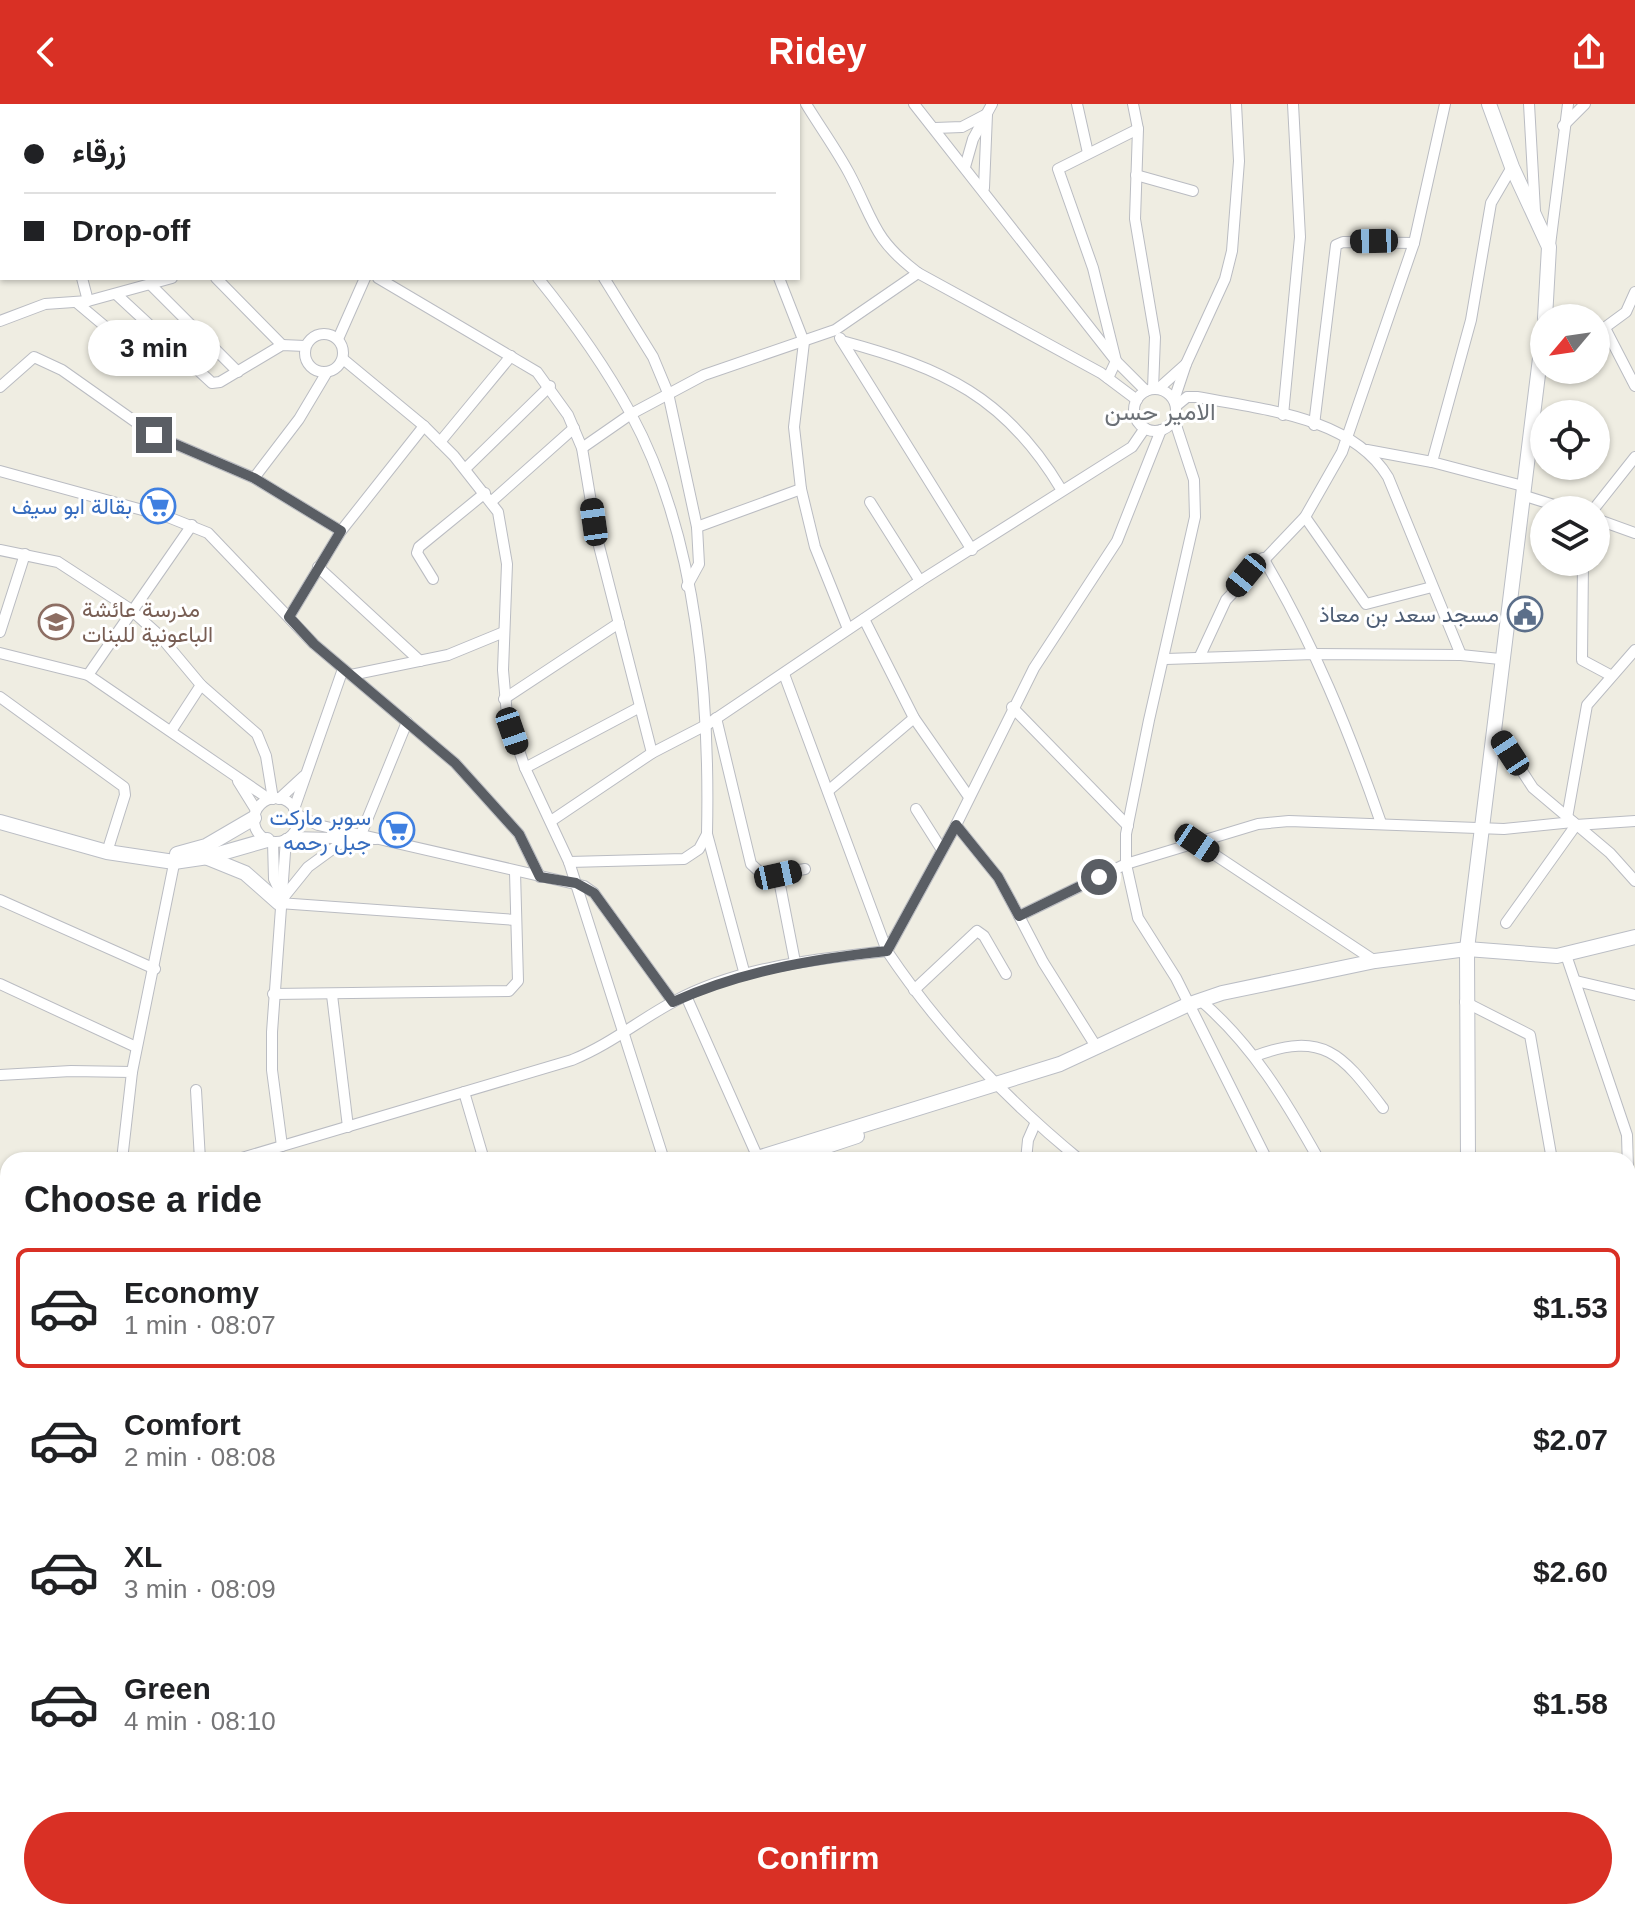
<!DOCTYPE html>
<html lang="en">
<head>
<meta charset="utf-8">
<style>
	body { margin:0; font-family:Helvetica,Vazirmatn,sans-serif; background:#f6f6f6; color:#202124; height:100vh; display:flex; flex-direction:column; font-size:30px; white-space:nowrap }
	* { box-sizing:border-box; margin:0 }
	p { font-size:26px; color:#757577 }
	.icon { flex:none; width:44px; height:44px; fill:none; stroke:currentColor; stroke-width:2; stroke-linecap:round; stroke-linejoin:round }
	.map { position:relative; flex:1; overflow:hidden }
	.details { position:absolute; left:0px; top:1048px; width:1636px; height:768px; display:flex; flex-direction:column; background:#fff; border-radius:24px 24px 0 0; box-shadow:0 2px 6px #0004 }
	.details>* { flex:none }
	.hud { position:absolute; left:0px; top:0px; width:800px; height:176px; box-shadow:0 2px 6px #0004; display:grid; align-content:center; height:176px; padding:0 24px; background:#fff }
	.needle { width:52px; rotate:241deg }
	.buttons { position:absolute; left:1530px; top:200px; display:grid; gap:16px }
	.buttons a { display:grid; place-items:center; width:80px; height:80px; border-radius:50%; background:#fff; box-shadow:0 2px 6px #0004; font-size:40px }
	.end { position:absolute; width:36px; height:36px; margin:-18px; border:10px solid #5a5e64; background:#fff; box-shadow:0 0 0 4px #fff }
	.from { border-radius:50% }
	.bubble { position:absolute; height:56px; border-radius:28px; background:#fff; box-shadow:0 2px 6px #0004; font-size:26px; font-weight:700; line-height:56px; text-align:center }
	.car { position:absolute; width:24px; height:48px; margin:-24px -12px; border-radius:10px; box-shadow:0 0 6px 2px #0007; background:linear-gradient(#222 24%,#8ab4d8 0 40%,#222 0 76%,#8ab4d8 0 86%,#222 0) }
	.hud b { display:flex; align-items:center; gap:28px; height:76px; font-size:30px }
	.hud b+b { border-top:2px solid #e0e0e0 }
	.hud i { width:20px; height:20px; background:#202124 }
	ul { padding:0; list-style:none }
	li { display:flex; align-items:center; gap:24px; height:120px; margin:0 16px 12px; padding:0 8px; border:4px solid transparent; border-radius:12px }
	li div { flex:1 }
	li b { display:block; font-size:30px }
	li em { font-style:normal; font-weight:700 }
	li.current { border-color:#d93025 }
	li>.icon { width:72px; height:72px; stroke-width:1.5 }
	h2 { padding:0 24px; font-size:36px; line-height:96px }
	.primary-button { display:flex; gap:16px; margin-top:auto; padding:16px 24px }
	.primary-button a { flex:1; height:92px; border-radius:48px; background:#d93025; color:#fff; font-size:32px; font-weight:700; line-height:92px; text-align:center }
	header { display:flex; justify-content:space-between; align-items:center; height:104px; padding:0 24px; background:#d93025; color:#fff; font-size:36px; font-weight:700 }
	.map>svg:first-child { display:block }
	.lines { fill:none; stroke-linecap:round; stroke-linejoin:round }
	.street-casing { stroke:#babcc2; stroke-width:12 }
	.secondary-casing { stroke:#bbbec5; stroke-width:16 }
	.street { stroke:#fff; stroke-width:10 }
	.secondary { stroke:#fff; stroke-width:14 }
	.route { stroke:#5a5e64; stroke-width:10 }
	.labels { text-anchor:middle; stroke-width:6; stroke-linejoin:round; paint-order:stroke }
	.shop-label { font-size:22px; fill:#366cbe; stroke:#fff; text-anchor:end }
	.education-label { font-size:22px; fill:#785e54; stroke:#fff; text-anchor:start }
	.service-label { font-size:22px; fill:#4e5e75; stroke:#fff; text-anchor:end }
	.neighbourhood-label { font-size:24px; fill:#6b7076; stroke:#fff }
</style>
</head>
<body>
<header><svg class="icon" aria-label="back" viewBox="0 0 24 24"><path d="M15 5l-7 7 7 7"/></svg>Ridey<svg class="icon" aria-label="share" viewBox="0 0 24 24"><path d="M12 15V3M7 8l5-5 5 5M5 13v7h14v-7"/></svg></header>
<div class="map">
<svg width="1635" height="1816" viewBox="0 0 1635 1816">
	<rect width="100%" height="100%" fill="#efede2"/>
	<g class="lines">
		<g class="street-casing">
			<g id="street">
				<polyline points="734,0 735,2"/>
				<path d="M806 0C820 23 836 45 849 69 874 116 872 134 918 169L1101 269 1137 296"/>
				<polyline points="914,0 1116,257 1146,287"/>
				<polyline points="1077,0 1088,49"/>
				<polyline points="1133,0 1138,25 1135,115 1155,233 1153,285"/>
				<polyline points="1529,0 1535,107"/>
				<polyline points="499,2 499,0"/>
				<polyline points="669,2 677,0"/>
				<polyline points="1563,22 1585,0"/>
				<polyline points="935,24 962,23 985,11"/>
				<polyline points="965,63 973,35 992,0"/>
				<polyline points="1512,63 1491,99 1471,216 1432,358 1523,382"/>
				<polyline points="1136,71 1193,87"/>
				<polyline points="984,84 987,10"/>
				<polyline points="0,115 2,114"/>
				<polyline points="1550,141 1568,0"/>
				<polyline points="82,174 88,197"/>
				<polyline points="216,174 282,241"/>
				<polyline points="378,174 537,268 568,311 582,344 597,434 652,649"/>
				<path d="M538 174C572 216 605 262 631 310 697 432 710 593 707 730L699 745 684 755 569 758"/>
				<polyline points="604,174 653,253 668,289 697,423 699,460 687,482"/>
				<polyline points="779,174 804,238 794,323 801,385 815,443 848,525"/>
				<polyline points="150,180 238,268"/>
				<polyline points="116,190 212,279 220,278 282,241 305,242"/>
				<polyline points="76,198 139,251"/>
				<polyline points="0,217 45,200 88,197 172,174"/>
				<polyline points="1606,226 1635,282"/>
				<circle cx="324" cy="249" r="19"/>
				<polyline points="1596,230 1626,208 1635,188"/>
				<polyline points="840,234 972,446"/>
				<polyline points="338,235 365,174"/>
				<path d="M842 237C943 264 1006 293 1061 385"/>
				<polyline points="343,255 424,322 454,352 498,408 507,460 503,566 507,611 525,664 569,758 664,1056"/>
				<polyline points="1108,274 1116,257 1093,164 1058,65 1138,25"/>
				<polyline points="0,283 34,253 62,266 154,331 254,374 341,427"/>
				<polyline points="1158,285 1186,260"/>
				<circle cx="1155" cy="306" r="21"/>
				<polyline points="1174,296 1186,260 1225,175 1232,147 1239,57 1236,0"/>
				<path d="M1176 302 1187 293H1197C1261 305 1352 313 1388 373L1461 551"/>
				<polyline points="1283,311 1300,133 1293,0"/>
				<polyline points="1174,315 1194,376 1195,413 1149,616 1126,730 1126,760 1138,814 1176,874 1267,1056"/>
				<polyline points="1314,321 1336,141 1343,138 1414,139"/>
				<polyline points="440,338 511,252"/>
				<polyline points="582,344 631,310 704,271 835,226 918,169"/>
				<polyline points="1367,346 1432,358"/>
				<polyline points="465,365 550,282"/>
				<polyline points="0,367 168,413 208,429 314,540 455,659 519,730 540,773"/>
				<polyline points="254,374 299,315 327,268"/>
				<polyline points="1522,391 1570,406"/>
				<polyline points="492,397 574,324"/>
				<polyline points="870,398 920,477"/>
				<polyline points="1593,406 1635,353"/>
				<polyline points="1305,413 1366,500 1432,483"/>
				<polyline points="1596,415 1635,429"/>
				<polyline points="697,423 801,385"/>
				<polyline points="0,446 58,458 130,505 160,532 201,581 257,630 266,652 273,695"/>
				<path d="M1263 454C1313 538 1349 627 1381 719"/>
				<polyline points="1583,458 1582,556 1610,571"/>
				<polyline points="318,463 420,557"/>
				<polyline points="433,475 417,449 419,443 485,389"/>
				<polyline points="289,513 341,427 424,322"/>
				<polyline points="864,515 914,614 969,693"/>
				<polyline points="0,528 25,450"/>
				<polyline points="0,549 88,571 269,695"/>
				<polyline points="1200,552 1226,496 1305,413 1342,348 1414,139 1445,0"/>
				<polyline points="1166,555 1314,550 1461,551 1500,555"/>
				<path d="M784 570 887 847C940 926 1007 996 1080 1056"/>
				<polyline points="88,571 192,421"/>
				<polyline points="351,571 448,551 504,528"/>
				<polyline points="0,593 124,683 125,691 107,748"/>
				<polyline points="504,595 619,519"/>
				<polyline points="1012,603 1128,722"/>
				<polyline points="716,614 751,760 764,772 805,765"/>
				<polyline points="1494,624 1533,684 1610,749 1635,777"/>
				<polyline points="171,627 201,581"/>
				<polyline points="525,664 640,603"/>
				<polyline points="238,677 256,706"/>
				<polyline points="828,687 914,614"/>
				<circle cx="276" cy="716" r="22"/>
				<polyline points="279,695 304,672"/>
				<polyline points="294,705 343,565"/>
				<polyline points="916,705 942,746"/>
				<polyline points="296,710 318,721 584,782 594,789 673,898"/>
				<polyline points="1567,714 1587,601 1635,546"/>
				<polyline points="551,717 652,649 708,620 920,477 1132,343 1145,324"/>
				<polyline points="956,721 998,773 1019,812 1126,760 1258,720 1289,717 1504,725 1573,718"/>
				<polyline points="362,728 407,618"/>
				<polyline points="707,730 745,871"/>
				<polyline points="290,733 376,735"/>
				<polyline points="345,736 308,763 279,799 516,816"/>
				<polyline points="273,738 274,775 280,788"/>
				<polyline points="1197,739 1375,857"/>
				<polyline points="778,771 795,858"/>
				<polyline points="0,796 155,865"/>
				<polyline points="1019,812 1043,858 1097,944"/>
				<polyline points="1506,819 1576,721 1635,717"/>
				<polyline points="887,847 956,721 1034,564 1117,437 1161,326"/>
				<polyline points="1566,851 1627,1031 1628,1065"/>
				<polyline points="1576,877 1635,891"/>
				<polyline points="0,880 136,943"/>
				<polyline points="914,886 977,827 984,832 1006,870"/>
				<polyline points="273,890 509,887 518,877 515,768"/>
				<polyline points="332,891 348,1023"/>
				<polyline points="686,892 758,1054"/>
				<path d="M1200 896C1252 940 1286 997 1319 1056"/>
				<polyline points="1465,898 1530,931 1552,1056"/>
				<path d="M1255 952C1325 926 1343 952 1383 1004"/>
				<polyline points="132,968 175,755"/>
				<polyline points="0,971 71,967 132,968 122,1056"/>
				<polyline points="196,986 200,1056"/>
				<polyline points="464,988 484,1056"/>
				<polyline points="282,1042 272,966 272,928 286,735"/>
				<path d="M235 1056 572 956C609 941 638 917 673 898 737 863 816 855 887 847"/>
				<polyline points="1026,1056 1028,1036 1035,1020"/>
				<polyline points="0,1084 8,1086"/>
				<polyline points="8,1211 8,1206"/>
				<polyline points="0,1271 8,1275"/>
				<polyline points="1628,1313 1635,1314"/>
				<polyline points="1629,1393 1635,1425"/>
				<polyline points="0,1404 8,1417"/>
				<polyline points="0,1561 8,1570"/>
				<polyline points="1628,1616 1635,1607"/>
				<polyline points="0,1650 8,1649"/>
				<polyline points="1628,1703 1635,1711"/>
				<polyline points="279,1808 289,1816"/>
				<polyline points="495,1808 505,1816"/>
				<polyline points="1211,1808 1213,1816"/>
				<polyline points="91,1816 98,1808"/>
				<polyline points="396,1816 406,1808"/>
				<polyline points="531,1816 534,1808"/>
				<polyline points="667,1816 670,1808"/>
				<polyline points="777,1816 780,1808"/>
			</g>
		</g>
		<g class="secondary-casing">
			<g id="secondary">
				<polyline points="1489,0 1512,63 1549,143 1545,214"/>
				<polyline points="0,718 107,748 174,758 208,753 267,736"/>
				<polyline points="177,750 206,742 254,714"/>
				<polyline points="208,754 245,769 279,799"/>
				<polyline points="751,1056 1060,960 1187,901 1222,889 1375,857 1467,845 1557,852 1635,833"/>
				<polyline points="785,1056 857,1032"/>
				<polyline points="1468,1056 1467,845 1544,222"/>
				<polyline points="1628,1394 1635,1385"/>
				<polyline points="1628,1531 1635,1534"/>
				<polyline points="242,1808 245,1816"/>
			</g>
		</g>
		<use href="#street" class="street"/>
		<use href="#secondary" class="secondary"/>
	</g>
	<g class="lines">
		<path class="route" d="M154 331 254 374 341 427 289 513 314 540 455 659 519 730 540 773 576 779 594 789 673 898C742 867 813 855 887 847L956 721 998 773 1019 812 1099 773"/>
	</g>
	<defs>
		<g id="supermarket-ring" transform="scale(1.8)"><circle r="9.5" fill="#fff" stroke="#3f7fe0" stroke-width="1.5"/><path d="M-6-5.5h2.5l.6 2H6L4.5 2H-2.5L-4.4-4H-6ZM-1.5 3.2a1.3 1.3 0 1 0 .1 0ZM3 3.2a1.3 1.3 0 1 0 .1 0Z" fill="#3f7fe0"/></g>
		<g id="civic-ring" transform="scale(1.8)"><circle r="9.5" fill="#fff" stroke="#5c6f8a" stroke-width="1.5"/><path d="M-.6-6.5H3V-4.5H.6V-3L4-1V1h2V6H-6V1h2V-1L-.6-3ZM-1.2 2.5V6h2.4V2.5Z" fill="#5c6f8a"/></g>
		<g id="school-ring" transform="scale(1.8)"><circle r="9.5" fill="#fff" stroke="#8d6e63" stroke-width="1.5"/><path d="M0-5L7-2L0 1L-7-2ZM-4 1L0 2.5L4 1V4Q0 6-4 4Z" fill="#8d6e63"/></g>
	</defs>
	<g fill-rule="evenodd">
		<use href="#supermarket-ring" x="158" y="402"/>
		<use href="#civic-ring" x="1525" y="510"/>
		<use href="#school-ring" x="56" y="518"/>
		<use href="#supermarket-ring" x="397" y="726"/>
	</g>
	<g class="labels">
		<g class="shop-label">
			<text x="132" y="410">بقالة ابو سيف</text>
			<text x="371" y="721">سوبر ماركت<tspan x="371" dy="25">جبل رحمه</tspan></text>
		</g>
		<g class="education-label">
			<text x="82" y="513">مدرسة عائشة<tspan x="82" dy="25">الباعونية للبنات</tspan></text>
		</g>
		<g class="service-label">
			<text x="1499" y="518">مسجد سعد بن معاذ</text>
		</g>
		<g class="neighbourhood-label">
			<text x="1160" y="316">الامير حسن</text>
		</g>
	</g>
</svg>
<div class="buttons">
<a><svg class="needle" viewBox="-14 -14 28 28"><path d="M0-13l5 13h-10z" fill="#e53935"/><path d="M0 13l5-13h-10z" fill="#757577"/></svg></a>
<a><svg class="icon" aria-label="locate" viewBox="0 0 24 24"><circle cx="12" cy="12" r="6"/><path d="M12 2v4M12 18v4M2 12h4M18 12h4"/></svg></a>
<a><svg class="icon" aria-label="layers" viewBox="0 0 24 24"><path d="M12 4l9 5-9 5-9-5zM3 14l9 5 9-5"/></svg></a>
</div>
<i class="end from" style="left:1099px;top:773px"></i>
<i class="end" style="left:154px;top:331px"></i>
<div class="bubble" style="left:88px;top:216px;width:132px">3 min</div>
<i class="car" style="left:1374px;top:137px;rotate:269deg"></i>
<i class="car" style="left:594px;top:418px;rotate:352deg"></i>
<i class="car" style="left:1246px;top:471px;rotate:219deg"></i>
<i class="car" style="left:512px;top:627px;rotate:161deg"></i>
<i class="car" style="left:1510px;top:649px;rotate:327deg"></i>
<i class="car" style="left:1197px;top:739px;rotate:124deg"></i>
<i class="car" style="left:778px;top:771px;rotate:78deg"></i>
<div class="hud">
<b><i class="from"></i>زرقاء</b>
<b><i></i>Drop-off</b>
</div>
<section class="details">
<h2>Choose a ride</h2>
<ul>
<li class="current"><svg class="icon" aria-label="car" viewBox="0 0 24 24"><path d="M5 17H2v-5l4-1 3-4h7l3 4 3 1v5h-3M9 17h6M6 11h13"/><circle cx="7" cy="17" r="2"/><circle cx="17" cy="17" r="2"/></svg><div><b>Economy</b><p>1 min · 08:07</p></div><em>$1.53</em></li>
<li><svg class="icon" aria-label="car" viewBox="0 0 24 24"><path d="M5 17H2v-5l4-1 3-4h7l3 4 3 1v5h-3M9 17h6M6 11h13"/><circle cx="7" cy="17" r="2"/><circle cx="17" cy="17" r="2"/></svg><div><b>Comfort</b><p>2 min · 08:08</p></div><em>$2.07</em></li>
<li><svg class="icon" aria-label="car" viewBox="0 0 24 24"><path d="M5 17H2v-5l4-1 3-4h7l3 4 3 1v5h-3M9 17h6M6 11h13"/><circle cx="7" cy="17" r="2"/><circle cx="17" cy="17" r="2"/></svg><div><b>XL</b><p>3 min · 08:09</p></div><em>$2.60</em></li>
<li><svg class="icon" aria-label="car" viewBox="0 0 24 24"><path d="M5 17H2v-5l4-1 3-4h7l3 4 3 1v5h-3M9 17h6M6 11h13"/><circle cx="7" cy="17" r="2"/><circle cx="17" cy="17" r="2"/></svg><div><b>Green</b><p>4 min · 08:10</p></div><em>$1.58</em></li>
</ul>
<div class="primary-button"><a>Confirm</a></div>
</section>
</div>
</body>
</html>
